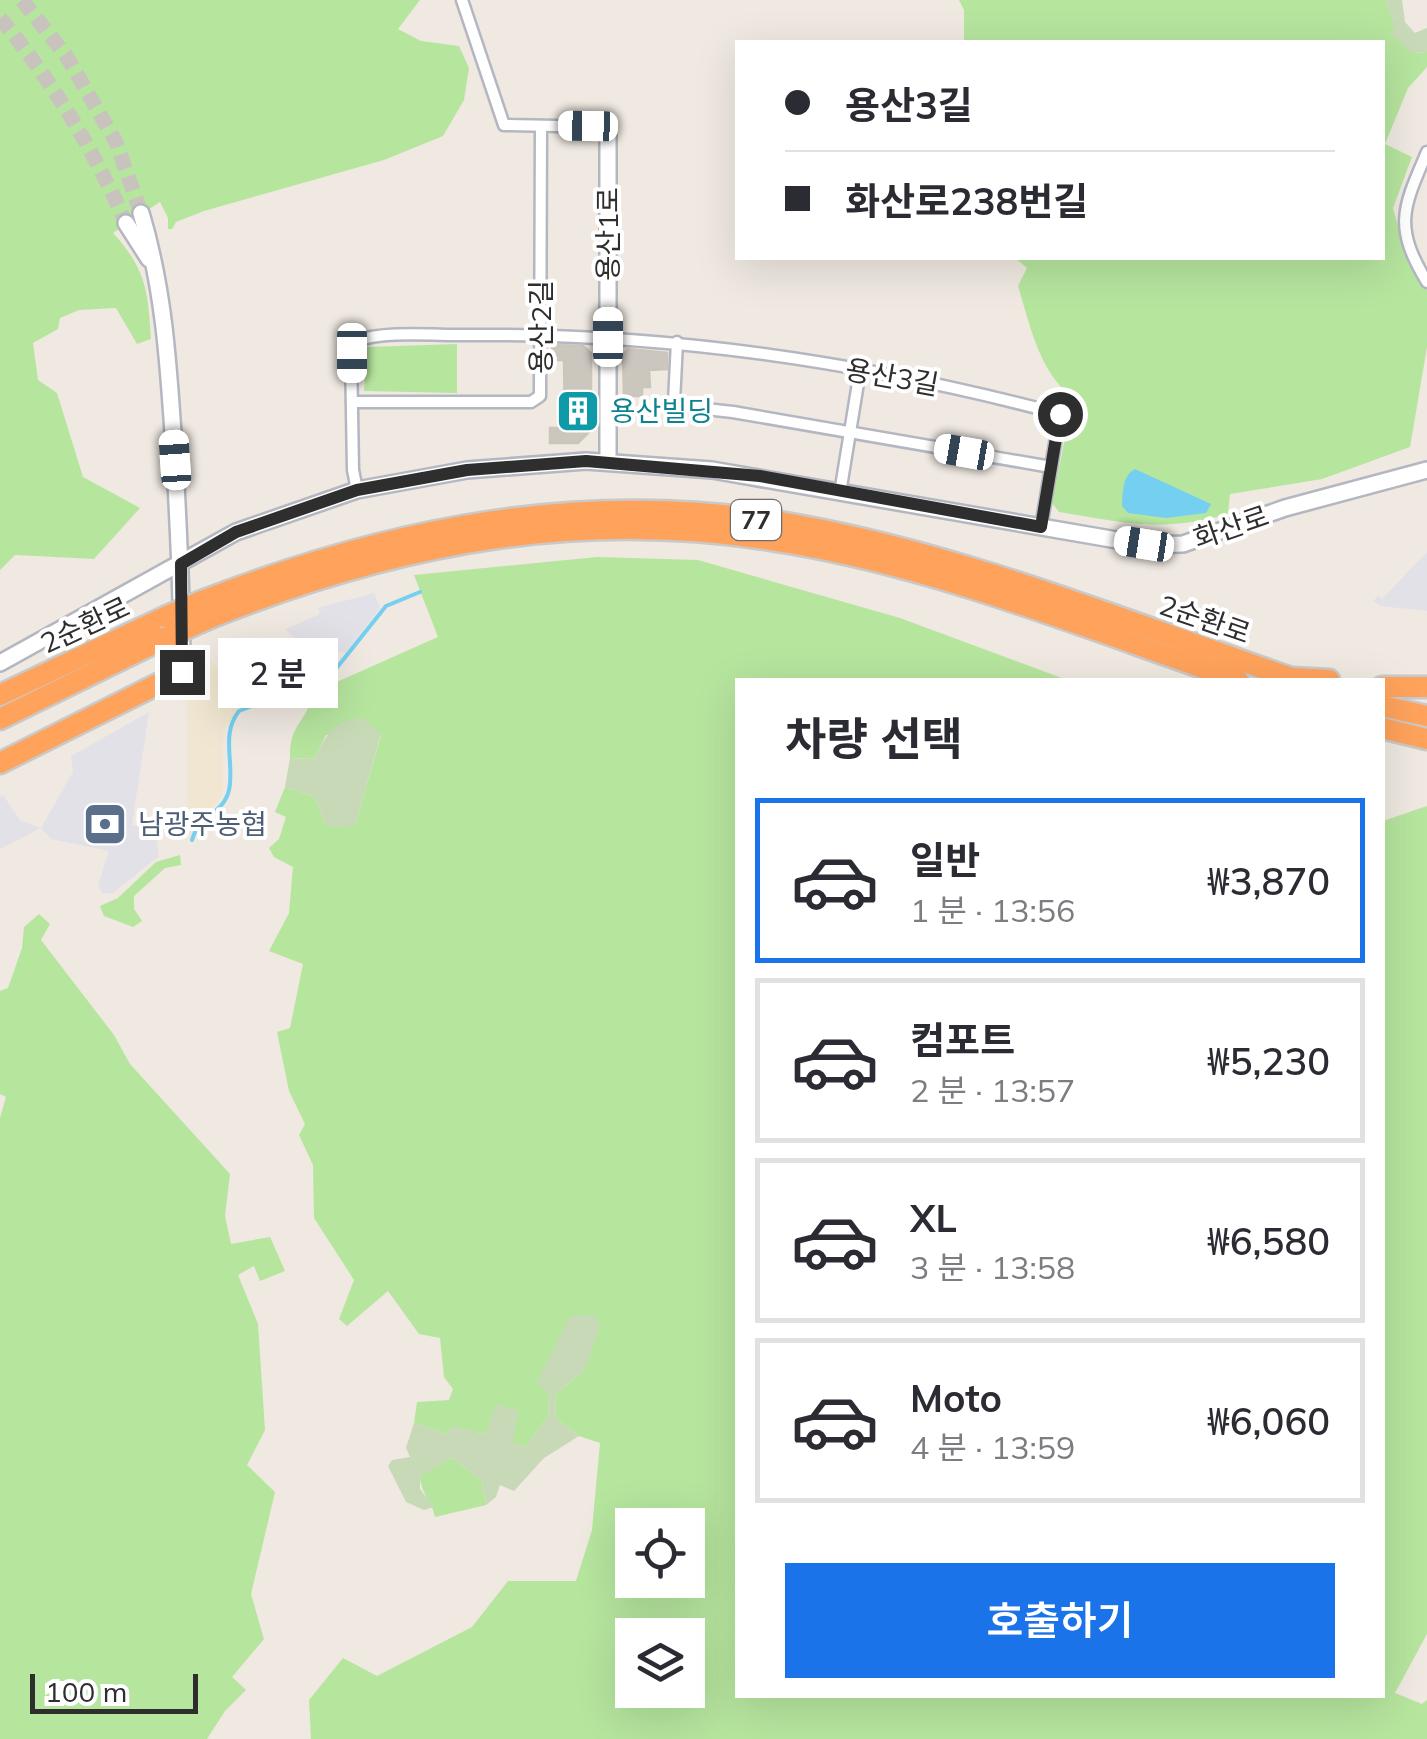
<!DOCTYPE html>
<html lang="ko">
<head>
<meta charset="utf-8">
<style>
	body { margin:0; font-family:Mulish,"Noto Sans KR",sans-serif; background:#f2f2f3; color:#2b2b33; height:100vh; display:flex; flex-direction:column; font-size:38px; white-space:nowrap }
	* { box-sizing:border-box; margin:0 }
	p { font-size:32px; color:#7c7c81 }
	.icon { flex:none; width:55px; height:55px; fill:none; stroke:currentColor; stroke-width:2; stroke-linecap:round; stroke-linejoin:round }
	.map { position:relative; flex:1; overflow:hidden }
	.side { position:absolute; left:735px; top:678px; width:650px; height:1020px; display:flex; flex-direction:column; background:#fff; border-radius:0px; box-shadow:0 10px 40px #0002 }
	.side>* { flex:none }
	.guide { position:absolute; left:735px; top:40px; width:650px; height:220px; border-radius:0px; box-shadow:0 10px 40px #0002; display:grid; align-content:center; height:220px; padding:0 50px; background:#fff }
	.tools { position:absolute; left:615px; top:1508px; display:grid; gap:20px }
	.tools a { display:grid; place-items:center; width:90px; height:90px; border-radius:0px; background:#fff; box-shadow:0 10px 40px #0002; font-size:50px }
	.scale { position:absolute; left:30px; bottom:25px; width:168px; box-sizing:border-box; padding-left:10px; border:5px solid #2e2e2e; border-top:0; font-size:28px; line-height:35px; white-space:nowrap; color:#2e2e2e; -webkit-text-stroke:8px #fff; paint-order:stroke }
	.end { position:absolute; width:45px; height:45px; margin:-22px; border:12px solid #2e2e2e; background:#fff; box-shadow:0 0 0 5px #fff }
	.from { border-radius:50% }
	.bubble { position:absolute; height:70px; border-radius:0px; background:#fff; box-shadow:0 10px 40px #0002; font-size:32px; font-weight:600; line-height:70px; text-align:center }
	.car { position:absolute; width:30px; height:60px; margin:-30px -15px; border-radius:12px; box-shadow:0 0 8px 2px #0007; background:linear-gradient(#fff 24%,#345 0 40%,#fff 0 76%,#345 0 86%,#fff 0) }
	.guide b { display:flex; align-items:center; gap:35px; height:95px; font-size:38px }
	.guide b+b { border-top:2px solid #e1e1e2 }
	.guide i { width:25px; height:25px; background:#2b2b33 }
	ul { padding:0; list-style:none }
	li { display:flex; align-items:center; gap:30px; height:165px; margin:0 20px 15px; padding:0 30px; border:5px solid #e1e1e2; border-radius:0px }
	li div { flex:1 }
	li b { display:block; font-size:38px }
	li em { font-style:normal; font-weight:600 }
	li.current { border-color:#1a73e8 }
	li>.icon { width:90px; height:90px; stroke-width:1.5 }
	h2 { padding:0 50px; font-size:45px; line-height:120px }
	.button { display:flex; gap:20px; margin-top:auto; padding:20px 50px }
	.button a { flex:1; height:115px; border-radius:0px; background:#1a73e8; color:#fff; font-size:40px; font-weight:600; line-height:115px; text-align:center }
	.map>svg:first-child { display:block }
	.industrial { fill:#e3e1e8 }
	.education { fill:#f0e6d1 }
	.green { fill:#b6e59e; fill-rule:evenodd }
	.cemetery { fill:#c8d9b8 }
	.water { fill:#75cff0 }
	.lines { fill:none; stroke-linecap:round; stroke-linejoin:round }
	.stream { stroke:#75cff0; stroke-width:4 }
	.building { fill:#cbc7bf; stroke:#cbc5ba; stroke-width:2.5 }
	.secondary-tunnel { stroke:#c8c4bd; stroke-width:15; stroke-dasharray:15 8; stroke-linecap:butt }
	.street-casing { stroke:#b4b7c1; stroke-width:15 }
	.secondary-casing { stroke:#b4b7c1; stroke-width:20 }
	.highway-casing { stroke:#c9c9c9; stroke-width:25 }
	.street { stroke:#fff; stroke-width:10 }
	.secondary { stroke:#fff; stroke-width:15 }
	.highway { stroke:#ffa35c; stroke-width:20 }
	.highway-bridge-casing { stroke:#c9c9c9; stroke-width:25; stroke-linecap:butt }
	.highway-bridge { stroke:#ffa35c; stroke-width:20 }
	.route { stroke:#2e2e2e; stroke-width:12 }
	.labels { text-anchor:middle; stroke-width:8; stroke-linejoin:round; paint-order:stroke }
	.shield { fill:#fff; stroke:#6d6d6d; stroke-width:2.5 }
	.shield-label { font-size:25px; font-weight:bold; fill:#2e2e2e }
	.street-label { font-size:28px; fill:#2e2e2e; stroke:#fff }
	.culture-label { font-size:28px; fill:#0d838f; stroke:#fff; text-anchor:start }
	.service-label { font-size:28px; fill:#4e5e75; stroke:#fff; text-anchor:start }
</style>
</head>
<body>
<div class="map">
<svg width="1427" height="1739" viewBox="0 0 1427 1739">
	<rect width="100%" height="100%" fill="#efe9e1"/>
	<g class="industrial">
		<polygon points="1427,552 1427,611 1380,606 1373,601 1378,596 1382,599"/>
		<polygon points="374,593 380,608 345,654 341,651 325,667 285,629 320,614 318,608"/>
		<polygon points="149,712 132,825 155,827 159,856 113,893 102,894 98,885 109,851 51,839 41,828 0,849 0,797 3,795 20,820 41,828 73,772 71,756"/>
	</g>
	<polygon class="education" points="211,661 253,702 239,708 223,730 223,794 217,803 187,825 187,676"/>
	<g class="green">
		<path d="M0 0H420L398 29 421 41 459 46 469 68 464 100 443 136 384 160 204 211 176 222 172 229H168V218L160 202 113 233C146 269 148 291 151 339L137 344 116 308 79 310 60 318 58 329 33 343 38 380 57 393 83 477 140 508 94 559 15 555 0 570Z"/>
		<path d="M959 0H1386L1395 27 1413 53 1427 52V67L1408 88 1385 144 1412 157 1393 208 1409 265 1427 290V347L1410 447 1322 479 1230 494 1228 514C1159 533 1127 523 1059 512L1052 503 1073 398C1039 372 1030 325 1018 286L1027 268 1015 258H1382V42H964V10Z"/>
		<polygon points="457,344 457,393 364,391 367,347"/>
		<path d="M597 557 698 560 900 618 1067 680H738V1695H1382L1383 821 1427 806V1634L1395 1693 1422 1704 1427 1700V1739H311L309 1700 343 1658 377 1676 472 1627 508 1581H576L592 1530 600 1443 579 1436 556 1418 555 1395 585 1369 549 1394 548 1416 526 1446 513 1444 497 1404 486 1434 454 1427 445 1434 414 1423 417 1402 449 1400 453 1389 444 1377 440 1338 419 1334 388 1291 347 1326 339 1319 354 1280 314 1218 313 1165 299 1135 305 1124 289 1091 277 1032 290 1028 303 964 269 951 289 913 293 867 274 857 269 848 279 839 286 817 275 812 285 787 315 797 324 822 355 826 381 735H326L314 759 290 758C289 722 308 723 312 693L438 637 414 575ZM632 1525H688V1580H632ZM632 1635H688V1690H632Z"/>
		<polygon points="180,855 181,865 165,868 134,896 134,909 142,921 133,927 104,916 100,906 118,898 156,862"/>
		<polygon points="39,914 50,924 41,940 114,1035 130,1064 230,1174 225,1216 231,1244 270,1237 285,1271 260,1281 254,1266 238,1275 258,1324 265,1430 247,1465 275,1492 251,1594 264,1639 232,1677 246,1690 225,1711 207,1739 0,1739 0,1118 6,1097 0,1094 0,991 8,988 22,948 24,927"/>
		<path d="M452 1458 481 1480 486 1505 435 1517C432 1500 420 1493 420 1475Z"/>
	</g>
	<g class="cemetery">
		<polygon points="1386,0 1402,0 1405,22 1415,33 1427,28 1427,52 1413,53 1391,35 1394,27"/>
		<path d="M362 718 381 734 355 826 332 828 324 822 315 797 285 787 290 758 314 759C327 734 334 720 362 718Z"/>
		<polygon points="595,1315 600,1326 585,1369 555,1395 556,1418 579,1436 544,1458 514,1491 500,1485 496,1497 486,1505 481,1480 452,1458 420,1476 420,1489 434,1507 424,1510 406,1502 388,1466 392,1460 410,1457 406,1448 414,1423 445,1434 454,1426 485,1434 496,1404 518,1411 513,1443 526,1446 548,1416 549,1394 537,1382 570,1316"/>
	</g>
	<path class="water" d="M1135 469 1211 504 1206 513 1166 518 1128 513 1122 506C1123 492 1122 476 1135 469Z"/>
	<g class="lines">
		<path class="stream" d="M192 840C198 817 224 813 229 790 235 763 220 735 239 711L331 675 386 606 420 592"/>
	</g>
	<g class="building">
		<polygon points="553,345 583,346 591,353 591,430 578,443 550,443 550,428 565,428 564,360 549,360"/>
		<polygon points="628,349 667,353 667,369 649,370 650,387 642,387 642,396 624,396 623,355"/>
	</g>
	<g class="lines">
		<g class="secondary-tunnel">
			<polyline points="22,0 67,57 116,142 141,213"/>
			<path d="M0 18C53 82 92 147 126 223"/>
		</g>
		<g class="street-casing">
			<g id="street">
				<polyline points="462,0 504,125 608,127"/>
				<path d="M1427 152C1403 208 1393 226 1427 282"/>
				<polyline points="677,342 674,402 677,406 733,412 1051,467"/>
				<polyline points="352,402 531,402 540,396 541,126"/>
				<path d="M357 490 353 470 351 353 357 341C385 330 440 336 471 335 670 333 868 363 1060 414L1041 527"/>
				<polyline points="840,493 860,371"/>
			</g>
		</g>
		<g class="secondary-casing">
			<g id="secondary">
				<polyline points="608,127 608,461"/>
				<path d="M141 213C163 286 168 358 173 433 178 513 182 592 182 672"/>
				<polyline points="126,223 149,259"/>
				<polyline points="0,663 236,532 357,490 467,470 586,461 712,470 1111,539 1144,545 1183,544 1285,508 1427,470"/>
			</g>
		</g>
		<g class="highway-casing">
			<g id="highway">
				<path d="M202 601C396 526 589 488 797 525 969 556 1133 624 1297 680"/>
				<path d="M212 617C402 542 585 507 789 543 942 569 1091 630 1238 680"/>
				<polyline points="1292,678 1329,680"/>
				<polyline points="1382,687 1427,687"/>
				<polyline points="0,695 165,617"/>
				<polyline points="1382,706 1427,716"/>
				<polyline points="0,719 165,638"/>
				<polyline points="1382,728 1427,739"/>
				<polyline points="0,763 182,672"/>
			</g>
		</g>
		<use href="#street" class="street"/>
		<use href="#secondary" class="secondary"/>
		<use href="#highway" class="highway"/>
		<g class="highway-bridge-casing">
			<g id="highway-bridge">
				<polyline points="165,617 202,601"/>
				<polyline points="165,638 212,617"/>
			</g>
		</g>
		<use href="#highway-bridge" class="highway-bridge"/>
	</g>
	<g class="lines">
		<polyline class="route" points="182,672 181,564 236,532 357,490 467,470 586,461 760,476 1041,527 1060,414"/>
	</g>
	<defs>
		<g id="building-square" transform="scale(2.25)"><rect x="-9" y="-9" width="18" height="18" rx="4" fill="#0f9aa8" stroke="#fff"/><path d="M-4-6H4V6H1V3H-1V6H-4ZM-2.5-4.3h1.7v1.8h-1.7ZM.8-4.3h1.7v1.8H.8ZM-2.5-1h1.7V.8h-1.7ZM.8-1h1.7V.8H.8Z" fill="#fff"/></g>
		<g id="bank-square" transform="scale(2.25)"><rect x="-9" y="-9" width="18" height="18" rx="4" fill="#5c6f8a" stroke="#fff"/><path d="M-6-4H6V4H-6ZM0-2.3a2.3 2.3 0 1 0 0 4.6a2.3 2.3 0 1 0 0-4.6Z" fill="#fff"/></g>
	</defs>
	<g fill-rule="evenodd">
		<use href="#building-square" x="578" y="411"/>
		<use href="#bank-square" x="105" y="824"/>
	</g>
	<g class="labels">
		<rect class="shield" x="731" y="500" width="50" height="40" rx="8"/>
		<g class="shield-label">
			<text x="756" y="529">77</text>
		</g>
		<g class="street-label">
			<text transform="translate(608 234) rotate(-90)" y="10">용산1로</text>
			<text transform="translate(541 327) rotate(-90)" y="10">용산2길</text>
			<text transform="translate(892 377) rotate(10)" y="10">용산3길</text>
			<text transform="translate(1231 527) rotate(-19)" y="10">화산로</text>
			<text transform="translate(1205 619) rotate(19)" y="10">2순환로</text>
			<text transform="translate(85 625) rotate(-25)" y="10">2순환로</text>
		</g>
		<g class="culture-label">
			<text x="610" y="421">용산빌딩</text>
		</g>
		<g class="service-label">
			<text x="138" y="834">남광주농협</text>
		</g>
	</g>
</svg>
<div class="tools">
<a><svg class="icon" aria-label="locate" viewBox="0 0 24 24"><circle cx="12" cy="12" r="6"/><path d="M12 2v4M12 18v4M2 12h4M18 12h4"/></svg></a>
<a><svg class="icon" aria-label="layers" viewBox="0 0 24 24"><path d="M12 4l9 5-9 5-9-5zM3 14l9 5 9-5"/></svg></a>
</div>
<div class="scale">100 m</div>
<i class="end from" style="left:1060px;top:414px"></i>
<i class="end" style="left:182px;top:672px"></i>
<div class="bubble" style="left:218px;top:638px;width:120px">2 분</div>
<i class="car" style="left:588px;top:126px;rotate:271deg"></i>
<i class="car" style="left:608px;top:337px;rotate:0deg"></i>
<i class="car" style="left:352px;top:353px;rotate:180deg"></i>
<i class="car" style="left:964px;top:452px;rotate:280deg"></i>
<i class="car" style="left:175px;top:460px;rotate:356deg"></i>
<i class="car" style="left:1144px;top:544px;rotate:279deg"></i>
<div class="guide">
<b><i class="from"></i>용산3길</b>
<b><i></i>화산로238번길</b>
</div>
<section class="side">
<h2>차량 선택</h2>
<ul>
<li class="current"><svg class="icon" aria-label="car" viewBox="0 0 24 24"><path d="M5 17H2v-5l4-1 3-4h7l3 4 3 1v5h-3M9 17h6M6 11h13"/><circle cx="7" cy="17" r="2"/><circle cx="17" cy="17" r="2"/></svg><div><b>일반</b><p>1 분 · 13:56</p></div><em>₩3,870</em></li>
<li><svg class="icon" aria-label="car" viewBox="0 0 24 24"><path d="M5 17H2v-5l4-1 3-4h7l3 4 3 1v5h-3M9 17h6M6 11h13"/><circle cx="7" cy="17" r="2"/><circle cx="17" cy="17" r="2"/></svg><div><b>컴포트</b><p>2 분 · 13:57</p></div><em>₩5,230</em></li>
<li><svg class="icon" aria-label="car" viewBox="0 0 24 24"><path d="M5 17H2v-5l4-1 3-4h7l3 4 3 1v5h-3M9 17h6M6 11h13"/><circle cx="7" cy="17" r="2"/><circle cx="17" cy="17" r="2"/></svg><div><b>XL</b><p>3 분 · 13:58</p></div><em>₩6,580</em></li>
<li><svg class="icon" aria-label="car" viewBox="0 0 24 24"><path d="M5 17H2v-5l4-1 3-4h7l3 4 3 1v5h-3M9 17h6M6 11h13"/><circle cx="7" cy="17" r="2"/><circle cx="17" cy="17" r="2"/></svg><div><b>Moto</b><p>4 분 · 13:59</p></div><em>₩6,060</em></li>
</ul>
<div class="button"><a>호출하기</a></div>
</section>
</div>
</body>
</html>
